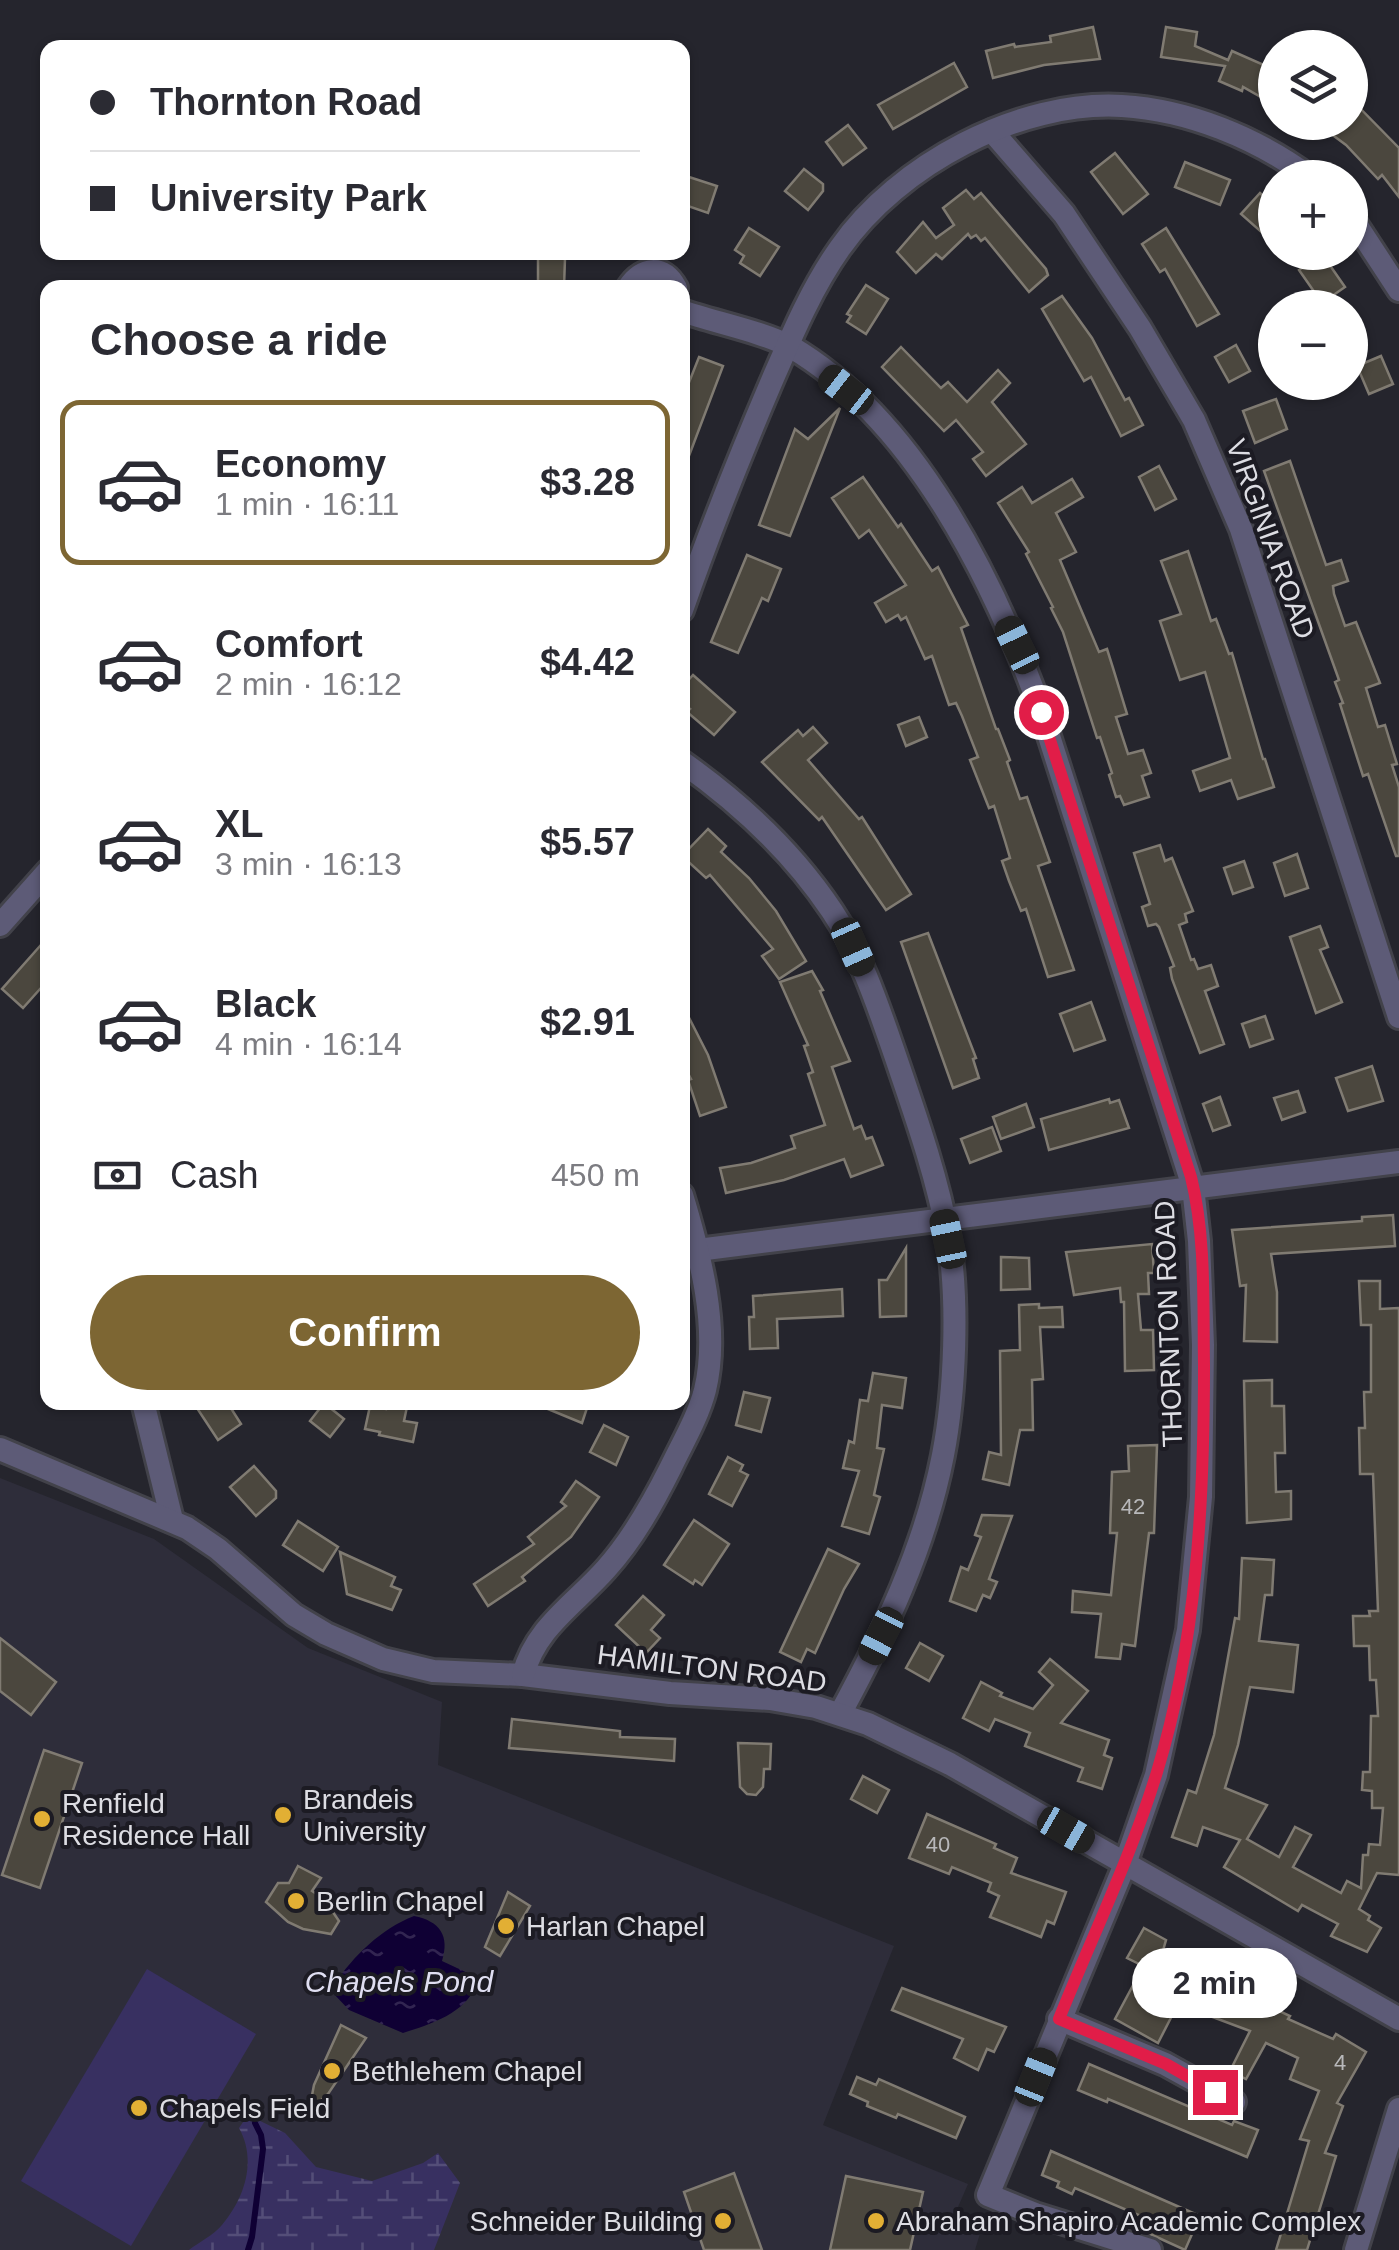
<!DOCTYPE html>
<html lang="en">
<head>
<meta charset="utf-8">
<style>
	body { margin:0; font-family:Helvetica,sans-serif; background:#f2f2f3; color:#2b2b33; height:100vh; display:flex; flex-direction:column; font-size:38px; white-space:nowrap }
	* { box-sizing:border-box; margin:0 }
	p { font-size:32px; color:#7c7c81 }
	.icon { flex:none; width:55px; height:55px; fill:none; stroke:currentColor; stroke-width:2; stroke-linecap:round; stroke-linejoin:round }
	.map { position:relative; flex:1; overflow:hidden }
	.panel { position:absolute; left:40px; top:280px; width:650px; height:1130px; display:flex; flex-direction:column; background:#fff; border-radius:20px; box-shadow:0 2px 8px #0004 }
	.panel>* { flex:none }
	.guide { position:absolute; left:40px; top:40px; width:650px; height:220px; border-radius:20px; box-shadow:0 2px 8px #0004; display:grid; align-content:center; height:220px; padding:0 50px; background:#fff }
	.buttons { position:absolute; left:1258px; top:30px; display:grid; gap:20px }
	.buttons a { display:grid; place-items:center; width:110px; height:110px; border-radius:50%; background:#fff; box-shadow:0 2px 8px #0004; font-size:50px }
	.end { position:absolute; width:45px; height:45px; margin:-22px; border:12px solid #e11d48; background:#fff; box-shadow:0 0 0 5px #fff }
	.from { border-radius:50% }
	.bubble { position:absolute; height:70px; border-radius:35px; background:#fff; box-shadow:0 2px 8px #0004; font-size:32px; font-weight:600; line-height:70px; text-align:center }
	.car { position:absolute; width:30px; height:60px; margin:-30px -15px; border-radius:12px; box-shadow:0 0 8px 2px #0007; background:linear-gradient(#222 24%,#8ab4d8 0 40%,#222 0 76%,#8ab4d8 0 86%,#222 0) }
	.guide b { display:flex; align-items:center; gap:35px; height:95px; font-size:38px }
	.guide b+b { border-top:2px solid #e1e1e2 }
	.guide i { width:25px; height:25px; background:#2b2b33 }
	ul { padding:0; list-style:none }
	li { display:flex; align-items:center; gap:30px; height:165px; margin:0 20px 15px; padding:0 30px; border:5px solid transparent; border-radius:20px }
	li div { flex:1 }
	li b { display:block; font-size:38px }
	li em { font-style:normal; font-weight:600 }
	li.current { border-color:#7d6633 }
	li>.icon { width:90px; height:90px; stroke-width:1.5 }
	h2 { padding:0 50px; font-size:45px; line-height:120px }
	.pay { display:flex; align-items:center; gap:25px; height:110px; padding:0 50px; font-size:38px }
	.pay p { margin-inline-start:auto }
	.cta { display:flex; gap:20px; margin-top:auto; padding:20px 50px }
	.cta a { flex:1; height:115px; border-radius:60px; background:#7d6633; color:#fff; font-size:40px; font-weight:600; line-height:115px; text-align:center }
	.map>svg:first-child { display:block }
	.built { fill:#2e2d3a }
	.wetland { fill:url(#wetland-marsh) }
	.garden { fill:#383061 }
	.water { fill:url(#water-ripples) }
	.lines { fill:none; stroke-linecap:round; stroke-linejoin:round }
	.stream { stroke:#0f0034; stroke-width:6 }
	.building { fill:#4b473e; stroke:#807b72; stroke-width:2.5 }
	.street-casing { stroke:#42424a; stroke-width:28 }
	.street { stroke:#5d5b77; stroke-width:22 }
	.route { stroke:#e11d48; stroke-width:12 }
	.poi-dot { fill:#e2af34; stroke:#1c1b23; stroke-width:4 }
	.labels { text-anchor:middle; stroke-width:8; stroke-linejoin:round; paint-order:stroke }
	.number-label { font-size:22px; fill:#b8b8ba }
	.street-label { font-size:28px; fill:#dddde3; stroke:#1c1b23 }
	.poi-label { font-size:28px; fill:#dddde3; stroke:#1c1b23; text-anchor:start }
	.water-label { font-size:30px; font-style:italic; fill:#dfdef1; stroke:#1c1b23 }
</style>
</head>
<body>
<div class="map">
<svg width="1399" height="2250" viewBox="0 0 1399 2250">
	<defs>
		<pattern id="wetland-marsh" width="20" height="14" patternUnits="userSpaceOnUse" patternTransform="scale(2.5)"><rect width="20" height="14" fill="#383061"/><path d="M1 5h8M5 5V1M11 12h8M15 12V8" fill="none" stroke="#544e78"/></pattern>
		<pattern id="water-ripples" width="26" height="14" patternUnits="userSpaceOnUse" patternTransform="scale(2.5)"><rect width="26" height="14" fill="#0f0034"/><path d="M2 4q2-2 4 0t4 0M15 11q2-2 4 0t4 0" fill="none" stroke="#322551"/></pattern>
	</defs>
	<rect width="100%" height="100%" fill="#25252d"/>
	<polygon class="built" points="0,1478 154,1539 308,1648 442,1702 438,1765 894,1946 823,2125 968,2184 955,2214 982,2227 975,2250 0,2250"/>
	<path class="wetland" d="M248 2115 285 2133 316 2167 372 2181 423 2163 438 2153 460 2183 434 2250H189C199 2242 214 2235 222 2225 245 2198 257 2160 239 2128Z"/>
	<polygon class="garden" points="147,1969 256,2034 131,2246 21,2181"/>
	<path class="water" d="M414 1916C440 1921 450 1936 442 1961L472 1975 476 1985C466 2013 431 2024 403 2033L349 2010 333 1993 334 1985C354 1955 381 1929 414 1916Z"/>
	<g class="lines">
		<polyline class="stream" points="248,2250 252,2237 263,2149 261,2135 255,2123"/>
	</g>
	<g class="building">
		<polygon points="1093,27 1100,59 1044,65 993,78 986,51 1014,44 1015,47 1051,42 1050,36"/>
		<polygon points="1166,27 1197,32 1195,46 1228,60 1232,51 1275,70 1275,105 1243,87 1242,91 1219,81 1225,66 1161,57"/>
		<polygon points="954,63 967,87 893,129 878,105"/>
		<polygon points="1350,98 1399,148 1399,197 1382,175 1378,179 1346,145 1315,122 1350,122"/>
		<polygon points="848,125 866,148 843,165 826,142"/>
		<polygon points="1115,153 1148,194 1123,214 1091,172"/>
		<polygon points="1185,162 1230,180 1220,205 1175,187"/>
		<polygon points="804,169 823,184 823,191 808,210 785,191"/>
		<polygon points="689,177 717,186 708,213 682,204"/>
		<polygon points="966,190 974,199 981,193 1046,269 1048,275 1029,292 985,238 981,241 976,235 971,238 968,234 942,259 936,254 916,273 897,252 923,222 936,238 954,225 943,208"/>
		<polygon points="1260,193 1275,207 1275,244 1241,214"/>
		<polygon points="749,228 779,247 760,276 740,263 744,256 735,250"/>
		<polygon points="1166,228 1219,314 1197,326 1165,269 1160,272 1142,244"/>
		<polygon points="1322,254 1345,287 1322,303 1299,270"/>
		<polygon points="538,258 565,258 564,288 538,288"/>
		<polygon points="866,285 888,299 866,334 847,322 851,316 847,314"/>
		<polygon points="1062,296 1092,338 1125,400 1129,398 1143,425 1121,436 1091,377 1084,381 1042,309"/>
		<polygon points="1236,345 1250,371 1229,382 1215,357"/>
		<polygon points="901,347 941,388 948,382 967,402 998,370 1010,383 992,402 1026,444 986,476 973,459 983,452 956,420 944,431 882,367"/>
		<polygon points="1381,356 1393,384 1369,394 1357,366"/>
		<polygon points="699,357 723,366 684,469 682,400"/>
		<polygon points="1276,399 1287,429 1255,443 1243,411"/>
		<polygon points="840,408 790,536 759,525 795,429 808,439"/>
		<polygon points="1290,461 1326,565 1341,560 1348,581 1333,586 1334,594 1345,626 1356,622 1380,683 1366,688 1378,727 1385,725 1397,764 1392,765 1399,787 1399,856 1396,856 1368,774 1363,776 1340,704 1343,703 1335,682 1339,680 1264,471"/>
		<polygon points="1159,466 1176,499 1155,510 1139,477"/>
		<polygon points="863,477 898,527 901,524 932,571 938,567 968,625 961,628 996,729 998,729 1010,760 1007,762 1020,799 1027,797 1050,862 1038,866 1074,970 1048,977 1026,909 1021,911 1009,881 1002,861 1010,858 1005,841 994,806 989,808 970,760 978,757 962,716 956,703 949,705 932,656 925,659 906,617 901,620 898,615 886,622 875,603 906,585 869,530 859,538 832,498"/>
		<polygon points="1072,479 1083,497 1056,513 1076,552 1060,560 1099,652 1107,649 1113,668 1127,714 1116,717 1128,754 1143,750 1151,773 1142,776 1149,797 1124,805 1120,796 1116,797 1109,775 1112,773 1100,737 1097,738 1063,632 1051,608 1053,607 1026,554 1029,552 998,503 1022,487 1032,503"/>
		<polygon points="1188,551 1211,621 1216,619 1229,654 1232,653 1263,759 1265,759 1274,787 1238,799 1231,780 1200,791 1193,771 1230,758 1205,672 1180,680 1160,621 1181,614 1161,561"/>
		<polygon points="747,555 781,569 768,601 762,598 738,653 711,642"/>
		<polygon points="693,675 735,712 714,735 687,712 690,709 682,703 682,687"/>
		<polygon points="919,717 927,737 906,746 898,725"/>
		<polygon points="813,727 827,743 808,760 859,819 862,817 911,894 886,910 822,817 819,820 762,762 798,730 803,736"/>
		<polygon points="708,829 726,846 721,852 749,878 776,911 806,961 779,979 762,956 773,949 710,875 706,878 682,856"/>
		<polygon points="1160,845 1165,861 1172,858 1193,911 1185,914 1187,922 1179,925 1191,960 1194,959 1198,969 1211,965 1218,986 1205,991 1224,1044 1200,1053 1172,979 1170,968 1174,966 1159,927 1156,924 1148,926 1142,907 1150,904 1134,853"/>
		<polygon points="1297,854 1308,888 1285,896 1274,863"/>
		<polygon points="1244,861 1253,887 1233,894 1224,868"/>
		<polygon points="1320,926 1328,947 1320,950 1342,1002 1316,1013 1290,937"/>
		<polygon points="928,933 976,1058 973,1059 979,1078 953,1088 901,942"/>
		<polygon points="48,937 48,980 23,1008 2,989"/>
		<polygon points="812,971 823,990 820,991 850,1061 832,1067 854,1129 861,1126 866,1139 872,1137 883,1165 851,1177 844,1159 784,1180 726,1193 720,1168 751,1163 795,1148 791,1136 825,1125 808,1074 813,1072 804,1046 808,1045 780,982"/>
		<polygon points="1091,1002 1105,1040 1074,1051 1060,1014"/>
		<polygon points="682,1004 708,1055 726,1107 700,1116 688,1080 691,1079 682,1062"/>
		<polygon points="1265,1016 1273,1039 1250,1047 1242,1024"/>
		<polygon points="1372,1066 1383,1101 1348,1111 1336,1078"/>
		<polygon points="1298,1091 1305,1112 1282,1120 1274,1098"/>
		<polygon points="1220,1097 1230,1125 1213,1131 1203,1104"/>
		<polygon points="1109,1099 1110,1103 1119,1100 1129,1128 1049,1150 1041,1119"/>
		<polygon points="1026,1104 1034,1127 1001,1139 993,1117"/>
		<polygon points="992,1127 1001,1151 970,1163 961,1139"/>
		<polygon points="1393,1215 1395,1246 1271,1254 1277,1292 1277,1342 1244,1341 1246,1285 1240,1286 1232,1230 1362,1221 1362,1217"/>
		<polygon points="1152,1244 1154,1273 1148,1273 1149,1294 1138,1294 1141,1330 1153,1330 1154,1370 1125,1371 1124,1302 1121,1302 1120,1288 1074,1295 1066,1252"/>
		<polygon points="906,1248 906,1316 880,1317 879,1280 887,1280"/>
		<polygon points="1001,1257 1029,1258 1030,1289 1001,1290"/>
		<polygon points="1359,1281 1380,1281 1380,1309 1399,1308 1399,1875 1377,1873 1359,1909 1370,1916 1368,1920 1381,1928 1367,1952 1331,1936 1338,1924 1302,1905 1298,1911 1224,1867 1240,1840 1203,1827 1197,1846 1172,1837 1188,1790 1196,1793 1214,1735 1235,1618 1239,1619 1242,1558 1274,1560 1272,1595 1265,1595 1259,1641 1298,1645 1293,1692 1250,1687 1238,1745 1225,1788 1267,1805 1247,1839 1279,1857 1295,1827 1311,1835 1293,1867 1341,1893 1347,1881 1361,1888 1363,1855 1368,1855 1369,1844 1380,1845 1383,1808 1372,1808 1372,1791 1362,1790 1363,1772 1370,1772 1371,1716 1378,1716 1376,1680 1370,1680 1369,1646 1354,1646 1353,1616 1370,1616 1369,1611 1378,1611 1373,1474 1360,1474 1359,1428 1365,1428 1364,1392 1371,1392 1371,1325 1361,1325"/>
		<polygon points="842,1289 843,1316 777,1319 778,1348 750,1349 749,1317 754,1317 753,1296"/>
		<polygon points="1039,1304 1039,1308 1062,1307 1063,1327 1040,1327 1043,1379 1032,1380 1033,1430 1020,1430 1009,1485 983,1479 989,1452 1001,1455 1000,1351 1020,1350 1019,1305"/>
		<polygon points="873,1373 906,1378 902,1408 882,1405 877,1448 884,1449 874,1495 880,1497 869,1534 842,1526 859,1471 843,1468 849,1441 854,1443 860,1400 868,1401"/>
		<polygon points="1272,1380 1272,1406 1284,1406 1285,1453 1275,1453 1276,1492 1291,1491 1291,1519 1247,1523 1244,1381"/>
		<polygon points="744,1392 770,1398 761,1432 736,1425"/>
		<polygon points="193,1402 227,1402 241,1424 218,1440"/>
		<polygon points="387,1402 408,1402 404,1421 417,1423 413,1442 379,1435 380,1432 365,1429 370,1406 386,1409"/>
		<polygon points="531,1402 589,1402 582,1423"/>
		<polygon points="324,1403 344,1419 330,1437 310,1421"/>
		<polygon points="604,1425 628,1437 616,1465 590,1452"/>
		<polygon points="1157,1445 1154,1533 1149,1533 1135,1646 1122,1644 1120,1659 1096,1657 1101,1614 1072,1612 1073,1591 1111,1595 1117,1533 1110,1533 1112,1472 1129,1471 1128,1446"/>
		<polygon points="728,1457 743,1465 740,1471 748,1475 732,1506 709,1494"/>
		<polygon points="254,1466 276,1491 276,1498 256,1516 230,1487"/>
		<polygon points="576,1481 599,1497 571,1537 522,1577 525,1581 488,1606 474,1584 534,1544 528,1537 566,1506 561,1502"/>
		<polygon points="982,1515 1012,1516 989,1579 997,1582 990,1598 983,1595 976,1611 950,1601 961,1567 968,1570 981,1537 975,1535"/>
		<polygon points="694,1520 729,1544 702,1585 695,1580 693,1584 664,1565"/>
		<polygon points="298,1521 338,1547 323,1571 283,1545"/>
		<polygon points="828,1549 859,1564 844,1589 815,1653 807,1649 801,1662 780,1652"/>
		<polygon points="340,1552 395,1577 391,1586 401,1590 392,1610 347,1594"/>
		<polygon points="643,1596 664,1615 651,1630 660,1638 646,1653 616,1625"/>
		<polygon points="0,1638 56,1682 31,1715 0,1691"/>
		<polygon points="920,1643 943,1656 929,1681 906,1668"/>
		<polygon points="1050,1659 1088,1691 1061,1723 1109,1740 1104,1755 1112,1758 1102,1789 1078,1781 1083,1768 1025,1746 1030,1733 995,1719 989,1731 963,1718 981,1682 1002,1693 1000,1696 1033,1709 1053,1685 1039,1672"/>
		<polygon points="512,1719 620,1731 620,1737 675,1739 674,1761 509,1748"/>
		<polygon points="738,1743 771,1744 770,1769 764,1769 763,1787 756,1795 747,1794 740,1787"/>
		<polygon points="44,1750 82,1763 40,1888 2,1875"/>
		<polygon points="863,1776 889,1790 877,1813 851,1799"/>
		<polygon points="927,1814 996,1844 994,1848 1017,1858 1011,1873 1066,1892 1054,1924 1047,1921 1041,1937 990,1917 999,1896 988,1891 991,1883 952,1867 949,1874 909,1858"/>
		<polygon points="298,1866 321,1878 312,1891 324,1899 339,1921 331,1934 303,1929 288,1922 266,1902 278,1883 289,1883"/>
		<polygon points="508,1892 530,1906 500,1956 485,1947"/>
		<polygon points="1144,1928 1166,1940 1160,1961 1167,1964 1175,1951 1216,1968 1213,1976 1260,1994 1258,2001 1290,2016 1288,2019 1333,2039 1336,2034 1366,2052 1337,2103 1343,2106 1325,2153 1336,2156 1307,2250 1276,2250 1309,2141 1300,2139 1319,2091 1290,2079 1298,2058 1266,2043 1246,2079 1230,2071 1250,2031 1178,2004 1158,2043 1115,2019 1139,1974 1136,1973 1141,1965 1127,1958"/>
		<polygon points="902,1988 1006,2027 994,2052 987,2049 978,2070 954,2058 963,2039 892,2010"/>
		<polygon points="341,2025 366,2038 328,2094 309,2111 314,2085"/>
		<polygon points="1089,2064 1232,2125 1234,2121 1258,2130 1247,2157 1108,2099 1107,2102 1078,2090"/>
		<polygon points="857,2077 876,2085 879,2079 965,2117 956,2138 898,2114 896,2118 867,2106 868,2102 850,2094"/>
		<polygon points="1051,2151 1200,2216 1185,2250 1150,2234 1155,2222 1075,2188 1072,2194 1057,2187 1059,2182 1042,2175"/>
		<polygon points="734,2173 762,2250 704,2250 684,2192"/>
		<polygon points="846,2176 923,2192 910,2250 830,2250"/>
	</g>
	<g class="lines">
		<g class="street-casing">
			<g id="street">
				<polyline points="992,131 1064,214 1140,328 1194,420 1241,529 1399,1017"/>
				<polyline points="1350,215 1399,290"/>
				<path d="M628 288C642 267 663 264 676 288"/>
				<path d="M682 311C713 322 764 332 791 347 915 420 994 581 1041 711L1193 1187 1199 1241 1203 1345 1201 1497 1188 1630 1156 1775 1125 1864 988 2195 1035 2214 1150 2250"/>
				<path d="M682 610C709 533 739 458 771 383 791 337 811 289 840 248 898 165 1019 100 1122 106 1189 110 1257 138 1311 178"/>
				<path d="M682 762C740 803 792 851 832 911 861 954 878 1006 895 1055 915 1114 937 1176 948 1237 959 1299 955 1393 943 1455 925 1548 885 1631 840 1714"/>
				<polyline points="0,925 48,871"/>
				<polyline points="682,1252 1399,1162"/>
				<polyline points="143,1402 172,1520"/>
				<polyline points="0,1449 187,1528 218,1549 294,1615 326,1634 383,1659 433,1671 523,1675 670,1693 770,1699 816,1707 868,1724 950,1764 1399,2019"/>
				<path d="M523 1675C536 1627 574 1605 606 1569 633 1539 653 1503 671 1467 683 1442 698 1417 705 1390 720 1328 700 1255 682 1195"/>
				<polyline points="1059,2019 1165,2064 1234,2102"/>
				<polyline points="1356,2250 1399,2109"/>
			</g>
		</g>
		<use href="#street" class="street"/>
	</g>
	<g class="lines">
		<path class="route" d="M1041 712 1191 1177C1206 1237 1203 1304 1204 1366 1204 1502 1197 1641 1157 1772 1131 1857 1092 1937 1059 2019L1166 2064 1215 2092"/>
	</g>
	<g class="poi-dot">
		<circle cx="283" cy="1815" r="10"/>
		<circle cx="42" cy="1819" r="10"/>
		<circle cx="296" cy="1901" r="10"/>
		<circle cx="506" cy="1926" r="10"/>
		<circle cx="332" cy="2071" r="10"/>
		<circle cx="139" cy="2108" r="10"/>
		<circle cx="723" cy="2221" r="10"/>
		<circle cx="876" cy="2221" r="10"/>
	</g>
	<g class="labels">
		<g class="number-label">
			<text x="1133" y="1514">42</text>
			<text x="938" y="1852">40</text>
			<text x="1340" y="2070">4</text>
		</g>
		<g class="street-label">
			<text transform="translate(1271 539) rotate(70)" y="10">VIRGINIA ROAD</text>
			<text transform="translate(1168 1324) rotate(-92)" y="10">THORNTON ROAD</text>
			<text transform="translate(712 1668) rotate(7)" y="10">HAMILTON ROAD</text>
		</g>
		<g class="poi-label">
			<text x="303" y="1809">Brandeis<tspan x="303" dy="32">University</tspan></text>
			<text x="62" y="1813">Renfield<tspan x="62" dy="32">Residence Hall</tspan></text>
			<text x="316" y="1911">Berlin Chapel</text>
			<text x="526" y="1936">Harlan Chapel</text>
			<text x="352" y="2081">Bethlehem Chapel</text>
			<text x="159" y="2118">Chapels Field</text>
			<text x="703" y="2231" text-anchor="end">Schneider Building</text>
			<text x="896" y="2231">Abraham Shapiro Academic Complex</text>
		</g>
		<g class="water-label">
			<text x="399" y="1992">Chapels Pond</text>
		</g>
	</g>
</svg>
<div class="buttons">
<a><svg class="icon" aria-label="layers" viewBox="0 0 24 24"><path d="M12 4l9 5-9 5-9-5zM3 14l9 5 9-5"/></svg></a>
<a>+</a>
<a>−</a>
</div>
<i class="end from" style="left:1041px;top:712px"></i>
<i class="end" style="left:1215px;top:2092px"></i>
<div class="bubble" style="left:1132px;top:1948px;width:165px">2 min</div>
<i class="car" style="left:846px;top:390px;rotate:308deg"></i>
<i class="car" style="left:1017px;top:645px;rotate:334deg"></i>
<i class="car" style="left:853px;top:947px;rotate:156deg"></i>
<i class="car" style="left:948px;top:1239px;rotate:348deg"></i>
<i class="car" style="left:881px;top:1636px;rotate:207deg"></i>
<i class="car" style="left:1066px;top:1830px;rotate:120deg"></i>
<i class="car" style="left:1036px;top:2077px;rotate:22deg"></i>
<div class="guide">
<b><i class="from"></i>Thornton Road</b>
<b><i></i>University Park</b>
</div>
<section class="panel">
<h2>Choose a ride</h2>
<ul>
<li class="current"><svg class="icon" aria-label="car" viewBox="0 0 24 24"><path d="M5 17H2v-5l4-1 3-4h7l3 4 3 1v5h-3M9 17h6M6 11h13"/><circle cx="7" cy="17" r="2"/><circle cx="17" cy="17" r="2"/></svg><div><b>Economy</b><p>1 min · 16:11</p></div><em>$3.28</em></li>
<li><svg class="icon" aria-label="car" viewBox="0 0 24 24"><path d="M5 17H2v-5l4-1 3-4h7l3 4 3 1v5h-3M9 17h6M6 11h13"/><circle cx="7" cy="17" r="2"/><circle cx="17" cy="17" r="2"/></svg><div><b>Comfort</b><p>2 min · 16:12</p></div><em>$4.42</em></li>
<li><svg class="icon" aria-label="car" viewBox="0 0 24 24"><path d="M5 17H2v-5l4-1 3-4h7l3 4 3 1v5h-3M9 17h6M6 11h13"/><circle cx="7" cy="17" r="2"/><circle cx="17" cy="17" r="2"/></svg><div><b>XL</b><p>3 min · 16:13</p></div><em>$5.57</em></li>
<li><svg class="icon" aria-label="car" viewBox="0 0 24 24"><path d="M5 17H2v-5l4-1 3-4h7l3 4 3 1v5h-3M9 17h6M6 11h13"/><circle cx="7" cy="17" r="2"/><circle cx="17" cy="17" r="2"/></svg><div><b>Black</b><p>4 min · 16:14</p></div><em>$2.91</em></li>
</ul>
<div class="pay"><svg class="icon" aria-label="cash" viewBox="0 0 24 24"><path d="M3 7h18v10H3z"/><circle cx="12" cy="12" r="2"/></svg>Cash<p>450 m</p></div>
<div class="cta"><a>Confirm</a></div>
</section>
</div>
</body>
</html>
